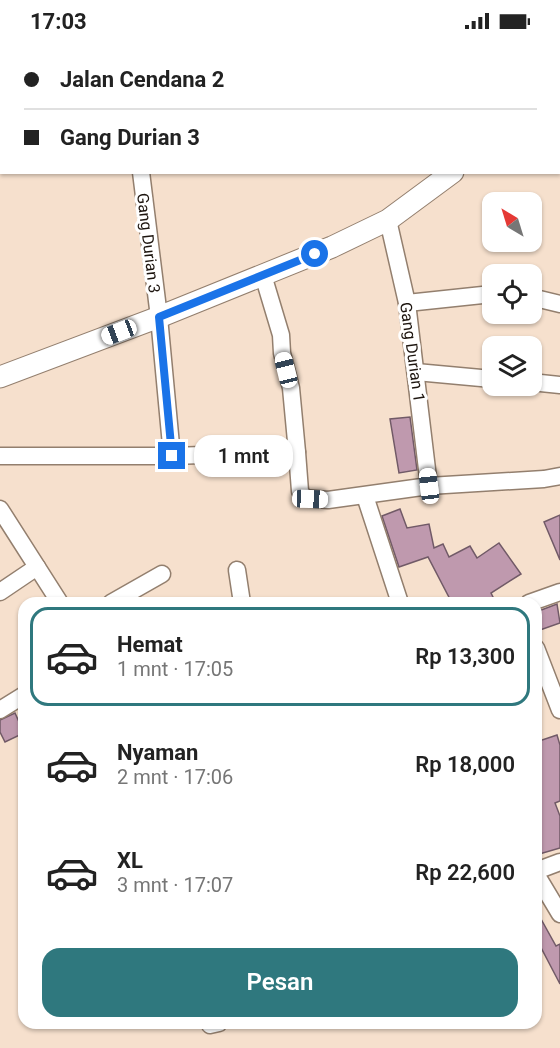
<!DOCTYPE html>
<html lang="id">
<head>
<meta charset="utf-8">
<style>
	body { margin:0; font-family:Roboto,sans-serif; background:#f2f2f2; color:#222; height:100vh; display:flex; flex-direction:column; font-size:22px; white-space:nowrap }
	* { box-sizing:border-box; margin:0 }
	p { font-size:20px; color:#767676 }
	.icon { flex:none; width:33px; height:33px; fill:none; stroke:currentColor; stroke-width:2; stroke-linecap:round; stroke-linejoin:round }
	.map { position:relative; flex:1; overflow:hidden }
	.panel { position:absolute; left:18px; top:555px; width:524px; height:432px; display:flex; flex-direction:column; background:#fff; border-radius:18px; box-shadow:0 2px 4px #0004 }
	.panel>* { flex:none }
	.banner { position:absolute; left:0px; top:0px; width:561px; height:132px; box-shadow:0 2px 4px #0004; display:grid; align-content:center; height:132px; padding:0 24px; background:#fff }
	.needle { width:39px; rotate:322deg }
	.controls { position:absolute; left:482px; top:150px; display:grid; gap:12px }
	.controls a { display:grid; place-items:center; width:60px; height:60px; border-radius:12px; background:#fff; box-shadow:0 2px 4px #0004; font-size:30px }
	.end { position:absolute; width:27px; height:27px; margin:-14px; border:8px solid #1a73e8; background:#fff; box-shadow:0 0 0 3px #fff }
	.from { border-radius:50% }
	.bubble { position:absolute; height:42px; border-radius:18px; background:#fff; box-shadow:0 2px 4px #0004; font-size:20px; font-weight:600; line-height:42px; text-align:center }
	.car { position:absolute; width:18px; height:36px; margin:-18px -9px; border-radius:8px; box-shadow:0 0 4px 2px #0007; background:linear-gradient(#fff 24%,#345 0 40%,#fff 0 76%,#345 0 86%,#fff 0) }
	.banner b { display:flex; align-items:center; gap:21px; height:57px; font-size:22px }
	.banner b+b { border-top:2px solid #e0e0e0 }
	.banner i { width:15px; height:15px; background:#222 }
	ul { padding:10px 0 0; list-style:none }
	li { display:flex; align-items:center; gap:18px; height:99px; margin:0 12px 9px; padding:0 12px; border:3px solid transparent; border-radius:18px }
	li div { flex:1 }
	li b { display:block; font-size:22px }
	li em { font-style:normal; font-weight:600 }
	li.selected { border-color:#2f787e }
	li>.icon { width:54px; height:54px; stroke-width:1.5 }
	.button { display:flex; gap:12px; margin-top:auto; padding:12px 24px }
	.button a { flex:1; height:69px; border-radius:18px; background:#2f787e; color:#fff; font-size:24px; font-weight:600; line-height:69px; text-align:center }
	.status { display:flex; justify-content:space-between; align-items:center; height:42px; padding:0 30px; background:#fff; direction:ltr }
	.status svg { height:16px; fill:currentColor }
	.map>svg:first-child { display:block }
	.building { fill:#bf99ae; stroke:#715a67; stroke-width:1.5 }
	.lines { fill:none; stroke-linecap:round; stroke-linejoin:round }
	.minor-casing { stroke:#937f6e; stroke-width:19 }
	.tertiary-casing { stroke:#937f6e; stroke-width:23 }
	.minor { stroke:#fff; stroke-width:16 }
	.tertiary { stroke:#fff; stroke-width:21 }
	.route { stroke:#1a73e8; stroke-width:8 }
	.labels { text-anchor:middle; stroke-width:6; stroke-linejoin:round; paint-order:stroke }
	.street-label { font-size:16px; fill:#1d150f; stroke:#fff }
</style>
</head>
<body>
<div class="status"><b>17:03</b><svg viewBox="0 0 49 12"><path d="M0 12V9h3v3zM5 12V6h3v6zM10 12V3h3v9zM15 12V0h3v12zM26 1h20v11H26zM47 4h2v5h-2z"/></svg></div>
<div class="map">
<svg width="560" height="1006" viewBox="0 0 560 1006">
	<rect width="100%" height="100%" fill="#f6e0cd"/>
	<g class="building">
		<polygon points="410,375 417,428 399,431 390,377"/>
		<polygon points="400,467 407,486 429,482 434,506 443,502 449,515 470,504 477,516 499,501 521,532 491,551 496,561 452,561 428,515 399,525 382,474"/>
		<polygon points="560,473 560,518 544,480"/>
		<polygon points="557,562 560,581 540,588 536,570"/>
		<polygon points="15,671 24,691 5,700 0,690 0,678"/>
		<polygon points="557,693 560,703 560,759 555,761 560,774 560,806 536,813 536,700"/>
		<polygon points="536,868 556,904 560,902 560,942 536,896"/>
	</g>
	<g class="lines">
		<g class="minor-casing">
			<g id="minor">
				<polyline points="25,0 29,2"/>
				<polyline points="257,0 257,2"/>
				<polyline points="190,2 190,0"/>
				<polyline points="318,2 318,0"/>
				<polyline points="141,130 159,275 172,414"/>
				<polyline points="388,178 407,261 429,444"/>
				<polyline points="263,233 281,293 282,311 291,346 297,410"/>
				<polyline points="531,255 560,262"/>
				<polyline points="407,261 492,252"/>
				<polyline points="416,330 492,337"/>
				<polyline points="531,340 560,343"/>
				<polyline points="0,414 172,414 297,410 300,449 304,456 328,458 429,444 544,437 560,434"/>
				<polyline points="365,454 400,561"/>
				<polyline points="0,467 60,561"/>
				<polyline points="237,528 242,561"/>
				<polyline points="0,550 37,525"/>
				<polyline points="111,561 162,532"/>
				<polyline points="529,561 560,550"/>
				<polyline points="536,606 560,668"/>
				<polyline points="0,668 24,653"/>
				<polyline points="536,829 560,820"/>
				<polyline points="536,832 560,872"/>
				<polyline points="210,983 219,981"/>
			</g>
		</g>
		<g class="tertiary-casing">
			<g id="tertiary">
				<polyline points="560,37 560,36"/>
				<polyline points="0,335 159,275 332,205 388,178 453,130"/>
			</g>
		</g>
		<use href="#minor" class="minor"/>
		<use href="#tertiary" class="tertiary"/>
	</g>
	<g class="lines">
		<polyline class="route" points="172,414 159,275 315,212"/>
	</g>
	<g class="labels">
		<g class="street-label">
			<text transform="translate(149 201) rotate(83)" y="6">Gang Durian 3</text>
			<text transform="translate(413 310) rotate(82)" y="6">Gang Durian 1</text>
		</g>
	</g>
</svg>
<div class="controls">
<a><svg class="needle" viewBox="-14 -14 28 28"><path d="M0-13l5 13h-10z" fill="#e53935"/><path d="M0 13l5-13h-10z" fill="#767676"/></svg></a>
<a><svg class="icon" aria-label="locate" viewBox="0 0 24 24"><circle cx="12" cy="12" r="6"/><path d="M12 2v4M12 18v4M2 12h4M18 12h4"/></svg></a>
<a><svg class="icon" aria-label="layers" viewBox="0 0 24 24"><path d="M12 4l9 5-9 5-9-5zM3 14l9 5 9-5"/></svg></a>
</div>
<i class="end from" style="left:315px;top:212px"></i>
<i class="end" style="left:172px;top:414px"></i>
<div class="bubble" style="left:194px;top:393px;width:99px">1 mnt</div>
<i class="car" style="left:119px;top:290px;rotate:249deg"></i>
<i class="car" style="left:286px;top:328px;rotate:346deg"></i>
<i class="car" style="left:429px;top:444px;rotate:353deg"></i>
<i class="car" style="left:310px;top:457px;rotate:92deg"></i>
<div class="banner">
<b><i class="from"></i>Jalan Cendana 2</b>
<b><i></i>Gang Durian 3</b>
</div>
<section class="panel">
<ul>
<li class="selected"><svg class="icon" aria-label="car" viewBox="0 0 24 24"><path d="M5 17H2v-5l4-1 3-4h7l3 4 3 1v5h-3M9 17h6M6 11h13"/><circle cx="7" cy="17" r="2"/><circle cx="17" cy="17" r="2"/></svg><div><b>Hemat</b><p>1 mnt · 17:05</p></div><em>Rp 13,300</em></li>
<li><svg class="icon" aria-label="car" viewBox="0 0 24 24"><path d="M5 17H2v-5l4-1 3-4h7l3 4 3 1v5h-3M9 17h6M6 11h13"/><circle cx="7" cy="17" r="2"/><circle cx="17" cy="17" r="2"/></svg><div><b>Nyaman</b><p>2 mnt · 17:06</p></div><em>Rp 18,000</em></li>
<li><svg class="icon" aria-label="car" viewBox="0 0 24 24"><path d="M5 17H2v-5l4-1 3-4h7l3 4 3 1v5h-3M9 17h6M6 11h13"/><circle cx="7" cy="17" r="2"/><circle cx="17" cy="17" r="2"/></svg><div><b>XL</b><p>3 mnt · 17:07</p></div><em>Rp 22,600</em></li>
</ul>
<div class="button"><a>Pesan</a></div>
</section>
</div>
</body>
</html>
